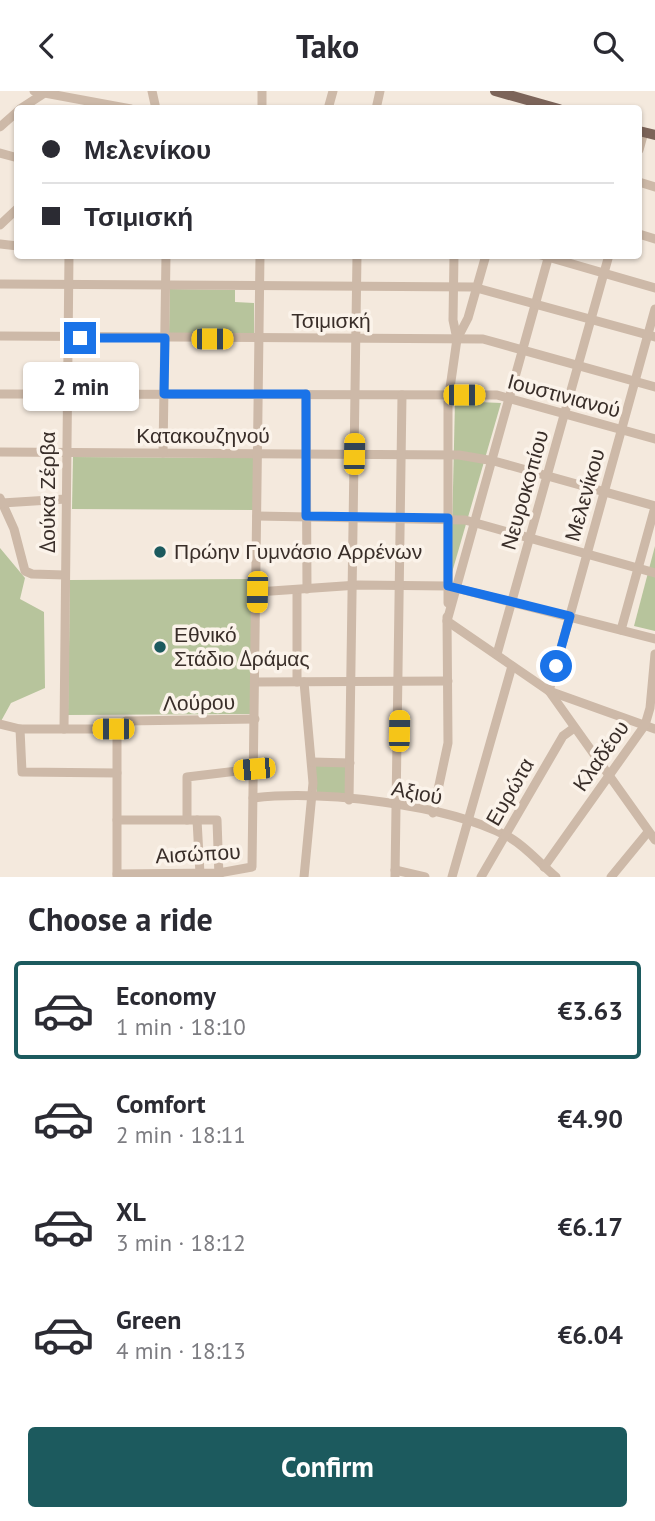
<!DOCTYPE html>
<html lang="en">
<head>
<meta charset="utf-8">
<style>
	body { margin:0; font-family:"PT Sans",sans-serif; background:#f2f2f3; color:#2b2b33; height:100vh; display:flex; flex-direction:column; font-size:26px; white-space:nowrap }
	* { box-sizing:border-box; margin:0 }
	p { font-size:23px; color:#7c7c81 }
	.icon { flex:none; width:38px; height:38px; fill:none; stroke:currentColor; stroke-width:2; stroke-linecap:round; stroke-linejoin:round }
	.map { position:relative; height:786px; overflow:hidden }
	.drawer { display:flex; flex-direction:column; background:#fff; flex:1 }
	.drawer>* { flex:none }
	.hud { position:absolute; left:14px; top:14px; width:628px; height:154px; border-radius:7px; box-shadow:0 2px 5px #0004; display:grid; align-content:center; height:154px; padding:0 28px; background:#fff }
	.end { position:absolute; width:32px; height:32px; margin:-16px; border:9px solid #1a73e8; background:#fff; box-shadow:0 0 0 4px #fff }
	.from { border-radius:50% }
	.bubble { position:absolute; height:49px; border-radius:7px; background:#fff; box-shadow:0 2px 5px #0004; font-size:23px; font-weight:700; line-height:49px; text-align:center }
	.car { position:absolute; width:21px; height:42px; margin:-21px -10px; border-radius:9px; box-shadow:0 0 5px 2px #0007; background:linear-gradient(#f5c518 24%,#345 0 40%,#f5c518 0 76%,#345 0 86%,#f5c518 0) }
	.hud b { display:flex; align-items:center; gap:24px; height:66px; font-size:26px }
	.hud b+b { border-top:2px solid #e1e1e2 }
	.hud i { width:18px; height:18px; background:#2b2b33 }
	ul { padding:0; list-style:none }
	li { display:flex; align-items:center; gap:21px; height:98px; margin:0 14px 10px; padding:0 14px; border:4px solid transparent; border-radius:7px }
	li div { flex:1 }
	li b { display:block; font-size:26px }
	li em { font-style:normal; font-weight:700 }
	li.active { border-color:#1c5a5e }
	li>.icon { width:63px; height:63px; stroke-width:1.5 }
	h2 { padding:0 28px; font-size:32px; line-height:84px }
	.button { display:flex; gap:14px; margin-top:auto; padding:14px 28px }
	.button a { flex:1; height:80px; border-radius:7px; background:#1c5a5e; color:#fff; font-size:28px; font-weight:700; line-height:80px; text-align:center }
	header { display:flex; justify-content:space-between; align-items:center; height:91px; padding:0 28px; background:#fff; font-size:32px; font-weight:700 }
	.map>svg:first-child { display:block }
	.green { fill:#b7c49c }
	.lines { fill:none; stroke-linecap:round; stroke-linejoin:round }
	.minor { stroke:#cdb9a8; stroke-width:9 }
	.major { stroke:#7c6459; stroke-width:10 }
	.route { stroke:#1a73e8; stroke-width:9 }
	.poi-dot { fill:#1c5a5e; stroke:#fbf3ea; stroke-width:2.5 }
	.labels { text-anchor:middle; stroke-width:7; stroke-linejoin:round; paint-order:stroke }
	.street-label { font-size:21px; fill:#392e29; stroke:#fbf3ea }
	.poi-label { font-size:21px; fill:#392e29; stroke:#fbf3ea; text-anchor:start }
</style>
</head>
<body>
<header><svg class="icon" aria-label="back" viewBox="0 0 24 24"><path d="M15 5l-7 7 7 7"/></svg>Tako<svg class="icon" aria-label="search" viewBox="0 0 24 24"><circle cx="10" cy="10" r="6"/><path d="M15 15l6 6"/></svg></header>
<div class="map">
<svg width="655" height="786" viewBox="0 0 655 786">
	<rect width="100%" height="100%" fill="#f4e9dd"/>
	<g class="green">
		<polygon points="170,198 235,199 235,211 254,212 254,243 169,242"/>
		<polygon points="455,310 501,312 451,485"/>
		<polygon points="73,366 253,367 253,419 72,418"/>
		<polygon points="655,455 655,540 634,535"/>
		<polygon points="0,457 25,487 20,508 44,521 45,597 11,612 0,632"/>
		<polygon points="252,488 250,623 68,624 70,489"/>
		<polygon points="315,673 346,674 346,705 317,703"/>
	</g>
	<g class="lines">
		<g class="minor">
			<polyline points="34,0 131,18"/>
			<polyline points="152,0 156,18"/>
			<polyline points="20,18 43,3"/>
			<polyline points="262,18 262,0"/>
			<polyline points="328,18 333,0"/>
			<polyline points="376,18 380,0"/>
			<polyline points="0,36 18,20"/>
			<polyline points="639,59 644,41"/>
			<polyline points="0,62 18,67"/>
			<polyline points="639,91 655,96"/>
			<polyline points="0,134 18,117"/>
			<polyline points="639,143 655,148"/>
			<polyline points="0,153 18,155"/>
			<polyline points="541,164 655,197"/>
			<polyline points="549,164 447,530 549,600 655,638"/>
			<polyline points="0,193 473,196 655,246"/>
			<polyline points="0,245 483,248 655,296"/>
			<polyline points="457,248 468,227 486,164"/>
			<polyline points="0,303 497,304 655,348"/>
			<polyline points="306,303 307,498"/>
			<polyline points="0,361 459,364 494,370 655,415"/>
			<polyline points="163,362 166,164"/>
			<polyline points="0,407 14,438 25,480 32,483 65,484"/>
			<polyline points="2,412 66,408"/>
			<polyline points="257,425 465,429 655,482"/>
			<polyline points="297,499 297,591"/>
			<polyline points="257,501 358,494 448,495 655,548"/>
			<polyline points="448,512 448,311 457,248 453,229 454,164"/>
			<polyline points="621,539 655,416"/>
			<polyline points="497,563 609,164"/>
			<polyline points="255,591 448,590"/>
			<polyline points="304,591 313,692 304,786"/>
			<polyline points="549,600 655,218"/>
			<polyline points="549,600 655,749"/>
			<polyline points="0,633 20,638 113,638 126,630 255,628"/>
			<polyline points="20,638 22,681 117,682"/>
			<polyline points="64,638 69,164"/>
			<polyline points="312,671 350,672"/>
			<path d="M253 707C321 699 446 713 507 745 525 754 540 773 556 786"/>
			<polyline points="349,709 357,164"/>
			<polyline points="433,722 448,652 447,526"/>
			<polyline points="117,729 217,729 219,786"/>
			<polyline points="187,729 187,686 254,678"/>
			<polyline points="197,729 200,783"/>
			<polyline points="544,776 645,634 650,617 655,563"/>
			<polyline points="395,779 425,786"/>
			<polyline points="117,783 219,782 252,776 260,164"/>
			<polyline points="117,786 117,635"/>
			<polyline points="395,786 402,304"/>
			<polyline points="452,786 512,575"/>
			<polyline points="481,786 563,645 574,637"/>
			<polyline points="611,786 648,741"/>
		</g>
		<g class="major">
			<polyline points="495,0 559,18"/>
			<polyline points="639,40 655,44"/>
		</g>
	</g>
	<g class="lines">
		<polyline class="route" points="80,247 165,247 164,303 306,303 306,425 448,427 448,495 570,525 556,575"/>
	</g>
	<g class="poi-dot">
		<circle cx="160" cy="461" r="7"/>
		<circle cx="160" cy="556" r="7"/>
	</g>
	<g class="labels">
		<g class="street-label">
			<text x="331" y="237">Τσιμισκή</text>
			<text transform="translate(564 305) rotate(15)" y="7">Ιουστινιανού</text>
			<text x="203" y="352">Κατακουζηνού</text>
			<text transform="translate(525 399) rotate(-74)" y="7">Νευροκοπίου</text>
			<text transform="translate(48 401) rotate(-90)" y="7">Δούκα Ζέρβα</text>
			<text transform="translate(585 404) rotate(-74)" y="7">Μελενίκου</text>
			<text transform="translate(199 612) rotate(-1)" y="7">Λούρου</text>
			<text transform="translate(601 665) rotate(-55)" y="7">Κλαδέου</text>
			<text transform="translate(510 701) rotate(-60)" y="7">Ευρώτα</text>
			<text transform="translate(417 702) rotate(11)" y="7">Αξιού</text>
			<text transform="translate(198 763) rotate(-3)" y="7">Αισώπου</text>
		</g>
		<g class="poi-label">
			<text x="174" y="468">Πρώην Γυμνάσιο Αρρένων</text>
			<text x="174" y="551">Εθνικό<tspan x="174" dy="24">Στάδιο Δράμας</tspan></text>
		</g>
	</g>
</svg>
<i class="end from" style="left:556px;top:575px"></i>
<i class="end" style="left:80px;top:247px"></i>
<div class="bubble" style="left:23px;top:271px;width:116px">2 min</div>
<i class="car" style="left:212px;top:248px;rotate:90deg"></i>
<i class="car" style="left:464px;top:304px;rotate:90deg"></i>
<i class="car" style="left:354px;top:363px;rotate:1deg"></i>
<i class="car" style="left:257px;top:501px;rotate:181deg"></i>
<i class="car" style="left:113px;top:638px;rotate:270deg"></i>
<i class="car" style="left:399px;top:640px;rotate:1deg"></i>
<i class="car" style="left:254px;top:678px;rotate:265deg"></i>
<div class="hud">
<b><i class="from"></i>Μελενίκου</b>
<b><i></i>Τσιμισκή</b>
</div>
</div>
<section class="drawer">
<h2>Choose a ride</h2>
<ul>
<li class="active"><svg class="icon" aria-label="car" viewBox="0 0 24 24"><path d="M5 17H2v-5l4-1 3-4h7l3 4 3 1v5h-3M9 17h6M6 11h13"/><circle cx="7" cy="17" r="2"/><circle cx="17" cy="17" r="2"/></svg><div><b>Economy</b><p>1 min · 18:10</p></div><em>€3.63</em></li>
<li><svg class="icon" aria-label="car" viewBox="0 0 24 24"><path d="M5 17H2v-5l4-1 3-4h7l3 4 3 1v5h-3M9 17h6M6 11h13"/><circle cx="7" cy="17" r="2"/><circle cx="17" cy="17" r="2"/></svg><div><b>Comfort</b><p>2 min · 18:11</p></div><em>€4.90</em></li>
<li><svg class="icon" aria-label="car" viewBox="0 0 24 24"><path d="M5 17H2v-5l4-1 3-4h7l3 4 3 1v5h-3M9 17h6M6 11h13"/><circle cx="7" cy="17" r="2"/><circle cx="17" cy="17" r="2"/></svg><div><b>XL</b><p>3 min · 18:12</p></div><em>€6.17</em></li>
<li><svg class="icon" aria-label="car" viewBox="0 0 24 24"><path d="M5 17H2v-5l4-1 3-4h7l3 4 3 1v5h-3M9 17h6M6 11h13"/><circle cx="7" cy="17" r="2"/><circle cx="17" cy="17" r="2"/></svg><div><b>Green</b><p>4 min · 18:13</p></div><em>€6.04</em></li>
</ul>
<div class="button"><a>Confirm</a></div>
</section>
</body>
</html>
